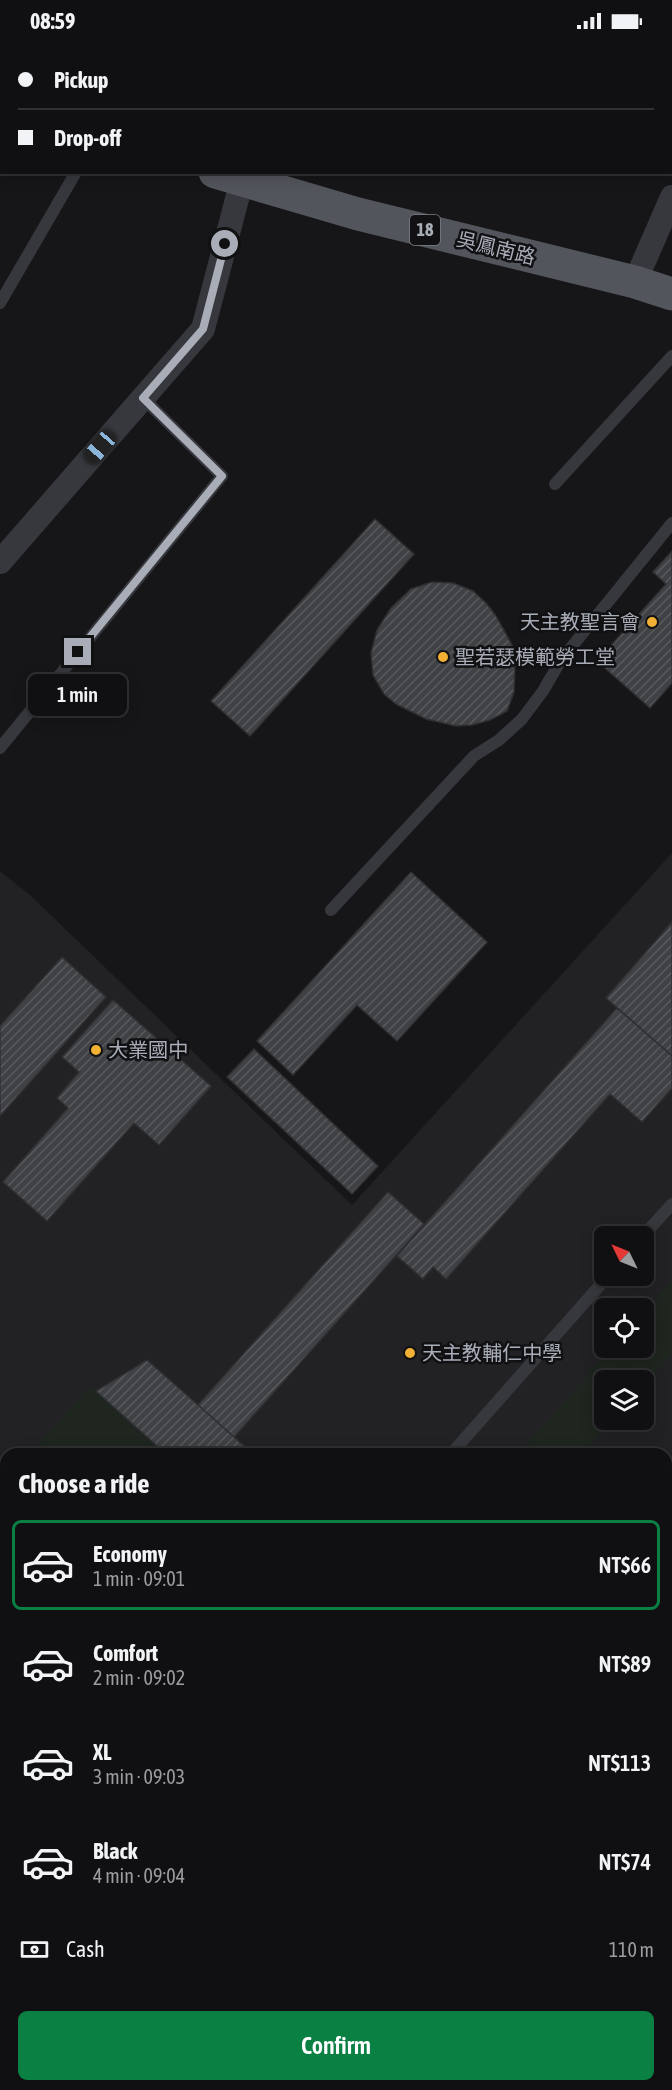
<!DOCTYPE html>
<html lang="en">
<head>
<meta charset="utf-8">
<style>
	body { margin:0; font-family:"Asap Condensed","Noto Sans TC",sans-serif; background:#19191b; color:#f1f3f6; height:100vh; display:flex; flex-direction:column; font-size:22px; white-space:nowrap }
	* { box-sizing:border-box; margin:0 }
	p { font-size:20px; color:#9c9d9f }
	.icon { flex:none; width:33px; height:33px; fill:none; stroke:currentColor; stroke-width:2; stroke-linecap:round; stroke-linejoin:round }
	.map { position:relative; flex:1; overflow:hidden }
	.details { position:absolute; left:0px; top:1406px; width:672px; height:644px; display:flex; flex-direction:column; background:#101012; border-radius:18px 18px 0 0; box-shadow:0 3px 15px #0003,0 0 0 2px #303032 }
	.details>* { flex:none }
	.guide { position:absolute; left:0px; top:0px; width:672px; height:132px; box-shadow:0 3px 15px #0003,0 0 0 2px #303032; display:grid; align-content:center; height:132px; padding:0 18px; background:#101012 }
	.needle { width:39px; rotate:313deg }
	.buttons { position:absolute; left:594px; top:1184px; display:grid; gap:12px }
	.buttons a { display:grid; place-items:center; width:60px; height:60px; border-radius:9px; background:#101012; box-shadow:0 3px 15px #0003,0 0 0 2px #303032; font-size:30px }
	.end { position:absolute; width:27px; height:27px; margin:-14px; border:8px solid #a8adb8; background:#111; box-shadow:0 0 0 3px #111 }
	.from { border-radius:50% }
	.bubble { position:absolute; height:42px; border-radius:9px; background:#101012; box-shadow:0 3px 15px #0003,0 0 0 2px #303032; font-size:20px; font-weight:600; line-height:42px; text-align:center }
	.car { position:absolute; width:18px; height:36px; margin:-18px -9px; border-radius:8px; box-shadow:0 0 4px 2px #0007; background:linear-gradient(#222 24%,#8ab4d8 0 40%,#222 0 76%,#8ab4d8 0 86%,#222 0) }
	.guide b { display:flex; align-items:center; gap:21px; height:57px; font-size:22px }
	.guide b+b { border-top:2px solid #303032 }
	.guide i { width:15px; height:15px; background:#f1f3f6 }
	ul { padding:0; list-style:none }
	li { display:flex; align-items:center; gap:18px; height:90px; margin:0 12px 9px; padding:0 6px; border:3px solid transparent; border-radius:9px }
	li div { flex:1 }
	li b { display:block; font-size:22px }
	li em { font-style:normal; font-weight:600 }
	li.active { border-color:#0b8043 }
	li>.icon { width:54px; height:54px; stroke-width:1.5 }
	h2 { padding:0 18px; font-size:27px; line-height:72px }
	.pay { display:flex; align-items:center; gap:15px; height:66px; padding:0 18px; font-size:22px }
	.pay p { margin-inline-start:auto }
	.primary-button { display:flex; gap:12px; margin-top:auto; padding:12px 18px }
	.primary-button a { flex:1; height:69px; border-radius:9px; background:#0b8043; color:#fff; font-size:24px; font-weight:600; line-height:69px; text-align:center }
	.status { display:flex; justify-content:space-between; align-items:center; height:42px; padding:0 30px; background:#101012; direction:ltr }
	.status svg { height:16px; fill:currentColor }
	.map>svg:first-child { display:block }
	.built { fill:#222225; fill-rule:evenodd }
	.green { fill:#1e261f }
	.building { fill:url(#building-hatch); stroke:#303034; stroke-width:1.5 }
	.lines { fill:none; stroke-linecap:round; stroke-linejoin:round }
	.lane { stroke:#37383d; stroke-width:12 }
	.street { stroke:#37383d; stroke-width:24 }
	.primary { stroke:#53555c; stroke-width:33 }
	.route { stroke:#a8adb8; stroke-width:8 }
	.poi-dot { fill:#f2b134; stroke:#111113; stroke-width:2 }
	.labels { text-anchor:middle; stroke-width:5; stroke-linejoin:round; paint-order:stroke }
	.shield { fill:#111113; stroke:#7b7e86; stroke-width:1.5 }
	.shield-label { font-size:18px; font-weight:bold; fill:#a8adb8 }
	.street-label { font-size:20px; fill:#a8adb8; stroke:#111113 }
	.poi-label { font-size:20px; fill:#a8adb8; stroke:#111113; text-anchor:start }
</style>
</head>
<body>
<div class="status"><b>08:59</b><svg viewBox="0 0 49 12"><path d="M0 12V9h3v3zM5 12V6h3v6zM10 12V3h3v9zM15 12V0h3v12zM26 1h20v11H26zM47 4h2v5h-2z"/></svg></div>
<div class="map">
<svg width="672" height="2048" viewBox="0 0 672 2048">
	<defs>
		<pattern id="building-hatch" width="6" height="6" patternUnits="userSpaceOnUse" patternTransform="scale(1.5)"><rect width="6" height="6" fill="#404145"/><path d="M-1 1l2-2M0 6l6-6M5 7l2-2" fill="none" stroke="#595a5e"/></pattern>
	</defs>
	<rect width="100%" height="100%" fill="#161618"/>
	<path class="built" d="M672 811V1817L666 1821V1412H6V1766L0 1772V829L31 854 352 1163ZM604 1194H644V1233H604ZM604 1266H644V1305H604ZM604 1338H644V1377H604Z"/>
	<g class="green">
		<polygon points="672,1239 672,1312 644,1344 644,1338 604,1338 604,1377 614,1377 583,1411 519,1411 613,1305 644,1305 644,1271"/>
		<polygon points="90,1344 166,1411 30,1412"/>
		<polygon points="0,1583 6,1593 6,1708 0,1714"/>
		<polygon points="672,1651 672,1718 666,1724 666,1658"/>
	</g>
	<g class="building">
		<polygon points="46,0 138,0 46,2"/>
		<polygon points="375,477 414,512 250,694 211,659"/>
		<polygon points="672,509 672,641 650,666 597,619 666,542 653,530"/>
		<polygon points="432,540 453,541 473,549 486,561 496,574 512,603 515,619 514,650 507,669 490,678 472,683 456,684 426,677 396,662 384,652 373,633 371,611 377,588 391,566 411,547"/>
		<polygon points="411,830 487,900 397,999 357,963 293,1033 257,999"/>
		<polygon points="672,880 672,1014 606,956"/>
		<polygon points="62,915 106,955 0,1074 0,984"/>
		<polygon points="113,958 211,1044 159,1103 134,1081 47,1179 3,1140 68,1066 57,1056 79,1030 62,1015"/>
		<polygon points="617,966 672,1014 672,1046 642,1080 610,1052 446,1237 433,1225 423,1237 397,1214"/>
		<polygon points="254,1007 378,1124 352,1152 227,1035"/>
		<polygon points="388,1150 424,1182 234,1395 198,1363"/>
		<polygon points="147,1318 198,1363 253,1412 166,1412 96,1349"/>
		<polygon points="0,1484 6,1490 6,1561 0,1556"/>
		<polygon points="6,1770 6,1876 0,1882 0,1777"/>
		<polygon points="666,1879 672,1885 672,1905 666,1900"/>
		<polygon points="666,1900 672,1905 672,1931 666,1925"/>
		<polygon points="666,1925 672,1931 672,1956 666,1950"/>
		<polygon points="666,1950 672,1956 672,1968 666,1974"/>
		<polygon points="495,2043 550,2043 558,2048 491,2048"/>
		<polygon points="556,2043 587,2043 584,2048 564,2048"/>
	</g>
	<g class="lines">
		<g class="lane">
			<polyline points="0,261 76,130"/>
			<polyline points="555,442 672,314"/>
			<polyline points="0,706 222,434 143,356"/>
			<polyline points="331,868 474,714 499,698 522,677 543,649 561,618 672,481"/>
			<polyline points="643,1194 672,1162"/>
			<polyline points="451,1412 609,1233"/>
			<polyline points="0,1917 6,1911"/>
			<polyline points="373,2043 379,2048"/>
			<polyline points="121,2048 126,2043"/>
		</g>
		<g class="street">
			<polyline points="635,240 672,155"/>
			<polyline points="0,520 203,287 242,138"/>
			<polyline points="666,1835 672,1831"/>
			<polyline points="444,2048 446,2043"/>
		</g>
		<g class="primary">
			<polyline points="0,72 2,73"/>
			<polyline points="215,130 358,172 635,240 672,252"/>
		</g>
	</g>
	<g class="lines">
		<polyline class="route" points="78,610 222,434 143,356 203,287 225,202"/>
	</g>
	<g class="poi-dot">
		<circle cx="652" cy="580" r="6"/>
		<circle cx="443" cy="615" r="6"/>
		<circle cx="96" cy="1008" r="6"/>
		<circle cx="410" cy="1311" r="6"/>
	</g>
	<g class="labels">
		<rect class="shield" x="410" y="173" width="30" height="30" rx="4.5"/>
		<g class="shield-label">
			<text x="425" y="194">18</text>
		</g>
		<g class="street-label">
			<text transform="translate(496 206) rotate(14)" y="7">吳鳳南路</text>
		</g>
		<g class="poi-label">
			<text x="640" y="587" text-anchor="end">天主教聖言會</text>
			<text x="455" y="622">聖若瑟模範勞工堂</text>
			<text x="108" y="1015">大業國中</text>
			<text x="422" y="1318">天主教輔仁中學</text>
		</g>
	</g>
</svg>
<div class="buttons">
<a><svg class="needle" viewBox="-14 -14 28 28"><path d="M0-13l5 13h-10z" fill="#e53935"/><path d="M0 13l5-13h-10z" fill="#9c9d9f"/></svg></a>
<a><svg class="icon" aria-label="locate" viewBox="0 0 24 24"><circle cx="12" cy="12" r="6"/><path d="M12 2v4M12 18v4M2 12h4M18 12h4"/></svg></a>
<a><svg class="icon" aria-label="layers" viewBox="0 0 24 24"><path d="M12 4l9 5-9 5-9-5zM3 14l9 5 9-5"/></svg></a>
</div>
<i class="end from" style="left:225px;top:202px"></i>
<i class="end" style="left:78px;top:610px"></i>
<div class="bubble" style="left:28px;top:632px;width:99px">1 min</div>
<i class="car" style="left:100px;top:405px;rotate:221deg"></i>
<div class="guide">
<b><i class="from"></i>Pickup</b>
<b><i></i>Drop-off</b>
</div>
<section class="details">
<h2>Choose a ride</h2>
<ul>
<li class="active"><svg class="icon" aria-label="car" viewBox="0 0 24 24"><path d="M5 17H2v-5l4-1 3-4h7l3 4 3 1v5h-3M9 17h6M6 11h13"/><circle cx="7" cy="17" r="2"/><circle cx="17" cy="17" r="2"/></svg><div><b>Economy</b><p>1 min · 09:01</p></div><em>NT$66</em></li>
<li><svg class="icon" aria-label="car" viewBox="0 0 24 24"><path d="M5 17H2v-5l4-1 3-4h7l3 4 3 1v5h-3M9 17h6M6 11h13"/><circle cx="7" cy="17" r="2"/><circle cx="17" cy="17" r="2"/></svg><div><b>Comfort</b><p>2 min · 09:02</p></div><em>NT$89</em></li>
<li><svg class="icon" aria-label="car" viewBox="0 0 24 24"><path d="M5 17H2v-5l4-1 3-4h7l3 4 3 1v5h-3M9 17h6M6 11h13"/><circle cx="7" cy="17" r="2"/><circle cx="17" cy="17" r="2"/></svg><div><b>XL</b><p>3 min · 09:03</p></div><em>NT$113</em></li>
<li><svg class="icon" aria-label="car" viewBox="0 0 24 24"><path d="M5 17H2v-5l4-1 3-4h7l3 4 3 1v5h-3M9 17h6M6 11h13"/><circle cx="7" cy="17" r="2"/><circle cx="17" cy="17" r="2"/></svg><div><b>Black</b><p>4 min · 09:04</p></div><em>NT$74</em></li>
</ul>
<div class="pay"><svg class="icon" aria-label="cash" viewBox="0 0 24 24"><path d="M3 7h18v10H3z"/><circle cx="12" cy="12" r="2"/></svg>Cash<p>110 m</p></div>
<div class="primary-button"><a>Confirm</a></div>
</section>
</div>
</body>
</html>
